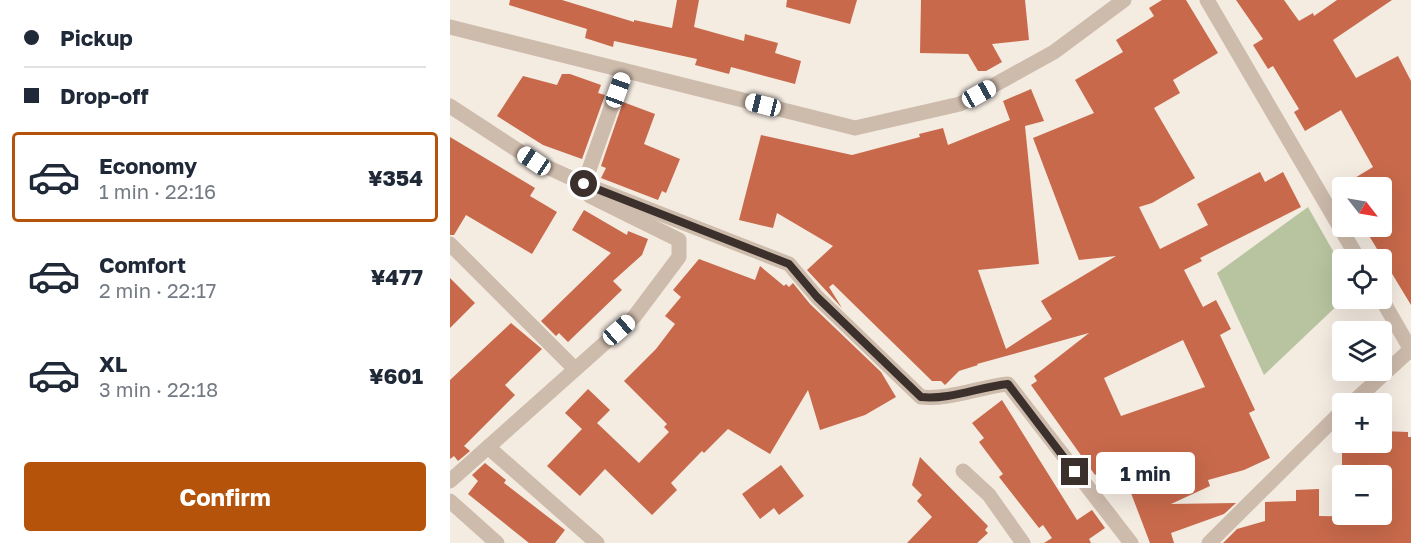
<!DOCTYPE html>
<html lang="en">
<head>
<meta charset="utf-8">
<style>
	body { margin:0; font-family:"Golos Text",sans-serif; background:#f2f2f3; color:#1f2937; height:100vh; display:flex; flex-direction:column; font-size:22px; white-space:nowrap }
	* { box-sizing:border-box; margin:0 }
	p { font-size:20px; color:#747a83 }
	.icon { flex:none; width:33px; height:33px; fill:none; stroke:currentColor; stroke-width:2; stroke-linecap:round; stroke-linejoin:round }
	.map { position:relative; flex:1; overflow:hidden }
	.panel { display:flex; flex-direction:column; background:#fff; width:450px }
	.panel>* { flex:none }
	.guide { display:grid; align-content:center; height:132px; padding:0 24px; background:#fff }
	.needle { width:39px; rotate:121deg }
	.controls { position:absolute; left:882px; top:177px; display:grid; gap:12px }
	.controls a { display:grid; place-items:center; width:60px; height:60px; border-radius:6px; background:#fff; box-shadow:0 6px 24px #0002; font-size:30px }
	.end { position:absolute; width:27px; height:27px; margin:-14px; border:8px solid #3b302b; background:#fff; box-shadow:0 0 0 3px #fff }
	.from { border-radius:50% }
	.bubble { position:absolute; height:42px; border-radius:6px; background:#fff; box-shadow:0 6px 24px #0002; font-size:20px; font-weight:700; line-height:42px; text-align:center }
	.car { position:absolute; width:18px; height:36px; margin:-18px -9px; border-radius:8px; box-shadow:0 0 4px 2px #0007; background:linear-gradient(#fff 24%,#345 0 40%,#fff 0 76%,#345 0 86%,#fff 0) }
	.guide b { display:flex; align-items:center; gap:21px; height:57px; font-size:22px }
	.guide b+b { border-top:2px solid #e0e1e3 }
	.guide i { width:15px; height:15px; background:#1f2937 }
	ul { padding:0; list-style:none }
	li { display:flex; align-items:center; gap:18px; height:90px; margin:0 12px 9px; padding:0 12px; border:3px solid transparent; border-radius:6px }
	li div { flex:1 }
	li b { display:block; font-size:22px }
	li em { font-style:normal; font-weight:700 }
	li.on { border-color:#b45309 }
	li>.icon { width:54px; height:54px; stroke-width:1.5 }
	.button { display:flex; gap:12px; margin-top:auto; padding:12px 24px }
	.button a { flex:1; height:69px; border-radius:6px; background:#b45309; color:#fff; font-size:24px; font-weight:700; line-height:69px; text-align:center }
	main { display:flex; flex:1; min-height:0 }
	.map>svg:first-child { display:block }
	.green { fill:#b8c4a0 }
	.building { fill:#c8694b; fill-rule:evenodd }
	.lines { fill:none; stroke-linecap:round; stroke-linejoin:round }
	.street { stroke:#cdbbac; stroke-width:15 }
	.route { stroke:#3b302b; stroke-width:8 }
</style>
</head>
<body>
<main>
<section class="panel">
<div class="guide">
<b><i class="from"></i>Pickup</b>
<b><i></i>Drop-off</b>
</div>
<ul>
<li class="on"><svg class="icon" aria-label="car" viewBox="0 0 24 24"><path d="M5 17H2v-5l4-1 3-4h7l3 4 3 1v5h-3M9 17h6M6 11h13"/><circle cx="7" cy="17" r="2"/><circle cx="17" cy="17" r="2"/></svg><div><b>Economy</b><p>1 min · 22:16</p></div><em>¥354</em></li>
<li><svg class="icon" aria-label="car" viewBox="0 0 24 24"><path d="M5 17H2v-5l4-1 3-4h7l3 4 3 1v5h-3M9 17h6M6 11h13"/><circle cx="7" cy="17" r="2"/><circle cx="17" cy="17" r="2"/></svg><div><b>Comfort</b><p>2 min · 22:17</p></div><em>¥477</em></li>
<li><svg class="icon" aria-label="car" viewBox="0 0 24 24"><path d="M5 17H2v-5l4-1 3-4h7l3 4 3 1v5h-3M9 17h6M6 11h13"/><circle cx="7" cy="17" r="2"/><circle cx="17" cy="17" r="2"/></svg><div><b>XL</b><p>3 min · 22:18</p></div><em>¥601</em></li>
</ul>
<div class="button"><a>Confirm</a></div>
</section>
<div class="map">
<svg width="961" height="543" viewBox="0 0 961 543">
	<rect width="100%" height="100%" fill="#f4ebe1"/>
	<polygon class="green" points="858,207 892,267 894,299 814,375 767,273"/>
	<g class="building">
		<polygon points="60,0 112,0 184,22 184,20 222,28 227,0 249,0 244,27 294,41 295,34 328,43 325,53 351,61 345,84 281,67 279,74 245,65 247,59 164,41 163,47 135,38 137,29 59,5"/>
		<polygon points="337,0 407,0 400,24 336,7"/>
		<polygon points="471,0 575,0 579,40 542,44 552,62 536,71 528,71 518,54 470,53"/>
		<path d="M712 0H736L768 53 723 80 730 93 704 108 745 178 702 203 689 207 710 249 758 225 747 204 810 172 815 182 833 172 851 207 750 258 752 261 734 270 753 307 766 300 781 329 770 335 805 410 799 413 820 458 794 470 758 480 760 486 721 504 786 503 774 514 721 533 724 543H700L668 459 645 475 581 385 587 381 584 376 639 333 527 364 528 365 509 371 495 385 491 381H482L383 284 379 287 392 308 357 270 383 246 327 213 323 228 289 220 311 135 402 155 470 137 469 134 493 128 498 145 560 120 553 101 581 89 594 121 575 126 589 264 528 270 556 349 602 319 591 301 666 256 629 260 583 138 644 113 625 80 673 52 666 40 704 16 699 8ZM733 340 755 387 671 416 654 378Z"/>
		<polygon points="786,0 834,0 849,21 863,13 864,16 887,0 942,0 883,40 906,78 948,56 961,81 961,305 918,234 932,227 932,188 888,188 923,167 891,110 855,131 844,112 849,109 823,66 818,69 803,45 813,39"/>
		<polygon points="112,74 120,74 151,85 148,93 155,95 132,159 93,145 47,116 73,76 107,85"/>
		<polygon points="173,102 205,114 194,144 230,159 216,193 212,191 208,200 151,178 156,168 151,166"/>
		<polygon points="0,137 85,188 80,196 107,212 82,254 16,215 4,235 0,235"/>
		<polygon points="134,210 177,235 178,231 198,239 192,255 163,281 172,290 118,342 109,333 106,336 91,321 161,253 122,230"/>
		<polygon points="249,259 305,280 310,266 334,286 336,284 339,287 343,283 360,304 431,372 446,397 415,415 370,430 358,390 320,454 278,429 254,453 252,451 221,483 227,490 202,515 155,469 130,496 97,466 132,429 115,413 138,389 160,410 147,423 189,463 219,432 214,427 217,424 174,381 206,349 225,324 215,316 231,297 223,290"/>
		<polygon points="0,278 25,303 0,328"/>
		<polygon points="61,323 92,349 55,385 65,395 14,446 20,451 8,461 4,456 0,459 0,380"/>
		<polygon points="552,400 627,520 642,510 655,528 639,539 641,543 594,543 602,538 593,525 589,528 549,477 553,474 529,442 534,438 522,423"/>
		<polygon points="892,431 892,442 932,442 932,431 958,432 958,437 961,437 961,543 773,543 787,529 815,521 815,502 846,501 846,490 869,489 869,516 932,517 932,474 892,474"/>
		<polygon points="470,457 538,526 535,530 538,533 527,543 457,543 482,517 467,501 472,495 462,485"/>
		<polygon points="35,463 56,480 54,483 115,530 105,543 79,543 18,494 28,481 22,475"/>
		<polygon points="331,465 354,496 329,515 324,508 310,519 292,494"/>
	</g>
	<g class="lines">
		<g class="street">
			<polyline points="757,0 909,260"/>
			<polyline points="0,27 405,128 510,104 604,52 674,0"/>
			<path d="M0 106 84 161 134 184 339 264 367 297 471 397C500 400 529 387 558 384L681 543"/>
			<polyline points="0,244 125,369"/>
			<polyline points="931,298 961,350"/>
			<polyline points="901,404 961,349"/>
			<polyline points="38,447 147,543"/>
			<polyline points="513,471 539,495 573,543"/>
			<polyline points="0,481 184,317 229,257 229,240 140,196 134,184 174,71"/>
			<polyline points="0,501 47,543"/>
			<polyline points="759,543 892,411"/>
		</g>
	</g>
	<g class="lines">
		<path class="route" d="M134 184 339 264 367 297 471 397C500 400 529 387 558 384L625 472"/>
	</g>
</svg>
<div class="controls">
<a><svg class="needle" viewBox="-14 -14 28 28"><path d="M0-13l5 13h-10z" fill="#e53935"/><path d="M0 13l5-13h-10z" fill="#747a83"/></svg></a>
<a><svg class="icon" aria-label="locate" viewBox="0 0 24 24"><circle cx="12" cy="12" r="6"/><path d="M12 2v4M12 18v4M2 12h4M18 12h4"/></svg></a>
<a><svg class="icon" aria-label="layers" viewBox="0 0 24 24"><path d="M12 4l9 5-9 5-9-5zM3 14l9 5 9-5"/></svg></a>
<a>+</a>
<a>−</a>
</div>
<i class="end from" style="left:134px;top:184px"></i>
<i class="end" style="left:625px;top:472px"></i>
<div class="bubble" style="left:646px;top:452px;width:99px">1 min</div>
<i class="car" style="left:168px;top:90px;rotate:20deg"></i>
<i class="car" style="left:529px;top:94px;rotate:61deg"></i>
<i class="car" style="left:313px;top:105px;rotate:284deg"></i>
<i class="car" style="left:84px;top:161px;rotate:304deg"></i>
<i class="car" style="left:169px;top:330px;rotate:49deg"></i>
</div>
</main>
</body>
</html>
